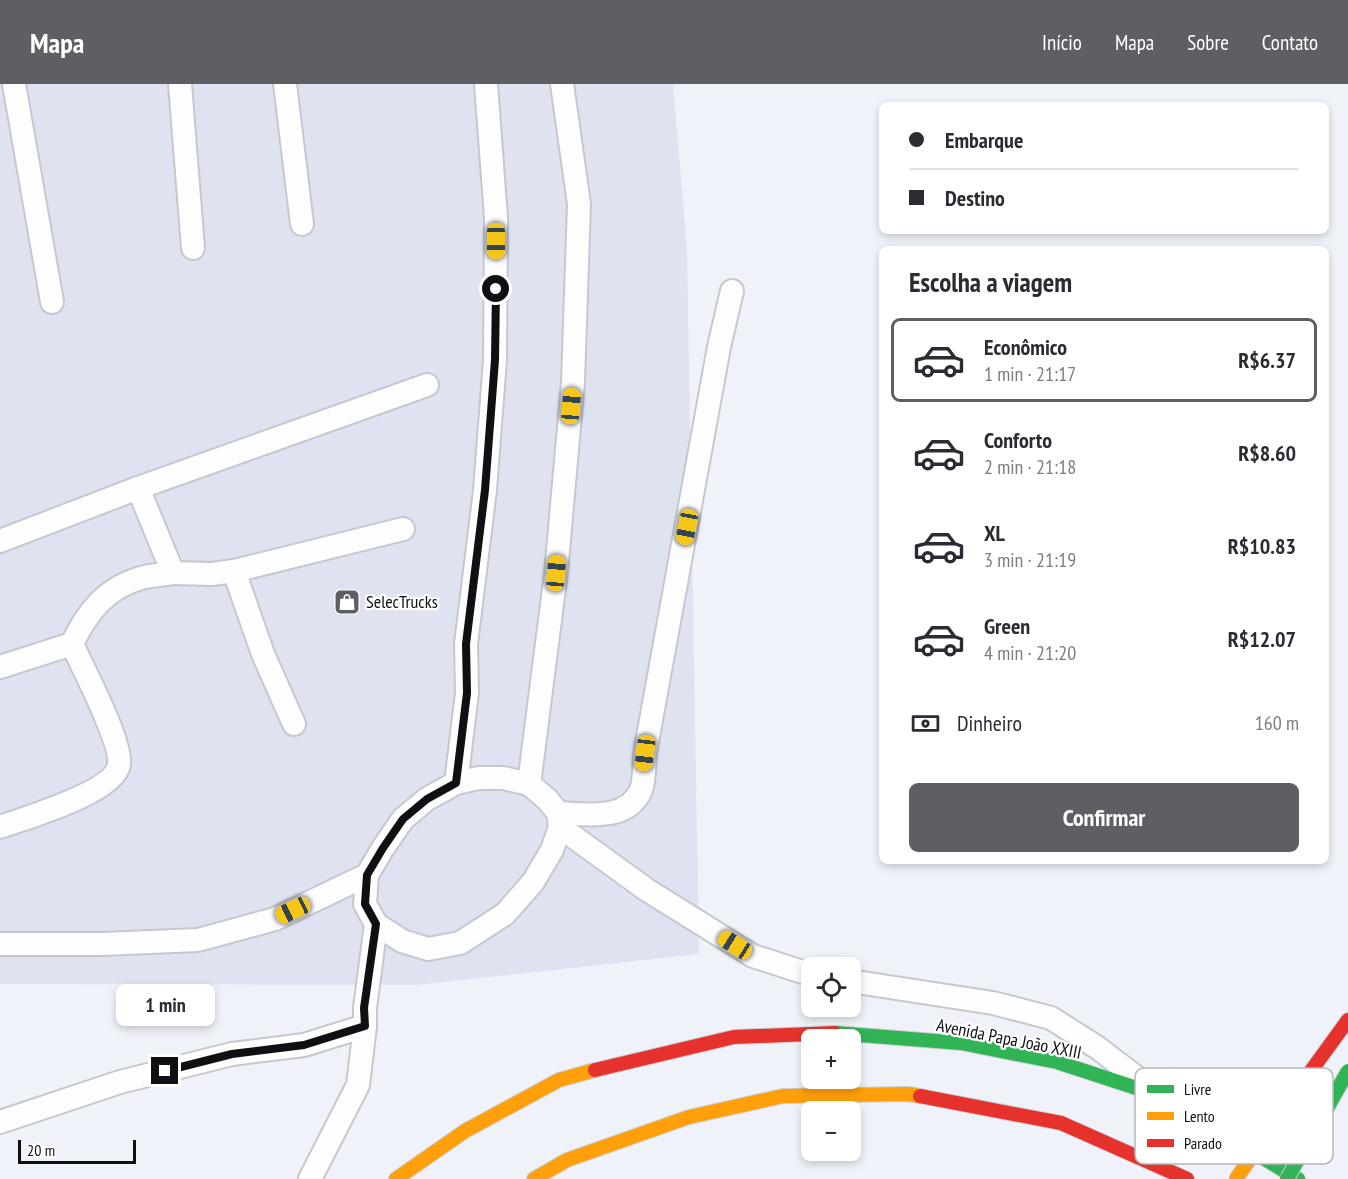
<!DOCTYPE html>
<html lang="pt">
<head>
<meta charset="utf-8">
<style>
	body { margin:0; font-family:"PT Sans Narrow",sans-serif; background:#f7f7f7; color:#2b2b33; height:100vh; display:flex; flex-direction:column; font-size:22px; white-space:nowrap }
	* { box-sizing:border-box; margin:0 }
	p { font-size:20px; color:#7c7c81 }
	.icon { flex:none; width:33px; height:33px; fill:none; stroke:currentColor; stroke-width:2; stroke-linecap:round; stroke-linejoin:round }
	.map { position:relative; flex:1; overflow:hidden }
	.side { position:absolute; left:879px; top:162px; width:450px; height:618px; display:flex; flex-direction:column; background:#fff; border-radius:9px; box-shadow:0 3px 9px #0003 }
	.side>* { flex:none }
	.hud { position:absolute; left:879px; top:18px; width:450px; height:132px; border-radius:9px; box-shadow:0 3px 9px #0003; display:grid; align-content:center; height:132px; padding:0 30px; background:#fff }
	.tools { position:absolute; left:801px; top:873px; display:grid; gap:12px }
	.tools a { display:grid; place-items:center; width:60px; height:60px; border-radius:9px; background:#fff; box-shadow:0 3px 9px #0003; font-size:30px }
	.scale { position:absolute; left:18px; bottom:15px; width:118px; box-sizing:border-box; padding-left:6px; border:3px solid #0f1014; border-top:0; font-size:16px; line-height:21px; white-space:nowrap; color:#0f1014; -webkit-text-stroke:4px #fff; paint-order:stroke }
	.end { position:absolute; width:27px; height:27px; margin:-14px; border:8px solid #0f1014; background:#fff; box-shadow:0 0 0 3px #fff }
	.from { border-radius:50% }
	.bubble { position:absolute; height:42px; border-radius:9px; background:#fff; box-shadow:0 3px 9px #0003; font-size:20px; font-weight:600; line-height:42px; text-align:center }
	.car { position:absolute; width:18px; height:36px; margin:-18px -9px; border-radius:8px; box-shadow:0 0 4px 2px #0007; background:linear-gradient(#f5c518 24%,#345 0 40%,#f5c518 0 76%,#345 0 86%,#f5c518 0) }
	.hud b { display:flex; align-items:center; gap:21px; height:57px; font-size:22px }
	.hud b+b { border-top:2px solid #e1e1e2 }
	.hud i { width:15px; height:15px; background:#2b2b33 }
	ul { padding:0; list-style:none }
	li { display:flex; align-items:center; gap:18px; height:84px; margin:0 12px 9px; padding:0 18px; border:3px solid transparent; border-radius:9px }
	li div { flex:1 }
	li b { display:block; font-size:22px }
	li em { font-style:normal; font-weight:600 }
	li.current { border-color:#5e5f64 }
	li>.icon { width:54px; height:54px; stroke-width:1.5 }
	h2 { padding:0 30px; font-size:27px; line-height:72px }
	.pay { display:flex; align-items:center; gap:15px; height:66px; padding:0 30px; font-size:22px }
	.pay p { margin-inline-start:auto }
	.primary-button { display:flex; gap:12px; margin-top:auto; padding:12px 30px }
	.primary-button a { flex:1; height:69px; border-radius:9px; background:#5e5f64; color:#fff; font-size:24px; font-weight:600; line-height:69px; text-align:center }
	header { display:flex; align-items:center; gap:36px; box-sizing:border-box; height:84px; padding:0 30px; background:#5e5f64; color:#fff }
	header strong { font-size:28px }
	nav { display:flex; gap:33px; margin-inline-start:auto; font-size:21px }
	.map>svg:first-child { display:block }
	.built { fill:#dfe2f1 }
	.lines { fill:none; stroke-linecap:round; stroke-linejoin:round }
	.lane-casing { stroke:#c7c8ce; stroke-width:26 }
	.fast-casing { stroke:#cecfd3; stroke-width:16 }
	.slow-casing { stroke:#cecfd3; stroke-width:16 }
	.jam-casing { stroke:#cecfd3; stroke-width:16 }
	.lane { stroke:#fdfdfe; stroke-width:22 }
	.fast { stroke:#30b455; stroke-width:14 }
	.slow { stroke:#ff9f0a; stroke-width:14 }
	.jam { stroke:#e5322d; stroke-width:14 }
	.fast-bridge-casing { stroke:#cecfd3; stroke-width:16; stroke-linecap:butt }
	.slow-bridge-casing { stroke:#cecfd3; stroke-width:16; stroke-linecap:butt }
	.fast-bridge { stroke:#30b455; stroke-width:14 }
	.slow-bridge { stroke:#ff9f0a; stroke-width:14 }
	.route { stroke:#0f1014; stroke-width:8 }
	.labels { text-anchor:middle; stroke-width:4.5; stroke-linejoin:round; paint-order:stroke }
	.poi-label { font-size:18px; fill:#0f1014; stroke:#fff; text-anchor:start }
	.street-label { font-size:18px; fill:#0f1014; stroke:#fff }
	.key { fill:#fff; stroke:#b7b7b8; stroke-width:1.5 }
	.key-label { font-size:16px; fill:#0f1014 }
</style>
</head>
<body>
<header>
<strong>Mapa</strong>
<nav><a>Início</a><a>Mapa</a><a>Sobre</a><a>Contato</a></nav>
</header>
<div class="map">
<svg width="1348" height="1095" viewBox="0 0 1348 1095">
	<rect width="100%" height="100%" fill="#f0f2fa"/>
	<polygon class="built" points="0,0 673,0 687,165 699,870 416,901 0,900"/>
	<g class="lines">
		<g class="lane-casing">
			<g id="lane">
				<polyline points="14,0 52,218"/>
				<polyline points="180,0 193,164"/>
				<polyline points="285,0 302,140"/>
				<polyline points="138,404 173,489 212,490 234,487 403,445"/>
				<polyline points="0,457 138,404 427,301"/>
				<polyline points="234,487 263,570 294,640"/>
				<path d="M72 560C87 528 106 504 141 494 151 491 163 491 173 489"/>
				<path d="M0 583 72 560C83 584 122 658 119 680 116 708 25 734 0 743"/>
				<polygon points="479,694 503,694 529,700 548,716 558,729 560,743 552,766 533,798 505,830 460,859 428,865 402,857 376,840 365,820 367,791 383,764 403,735 427,715 456,699"/>
				<polyline points="456,699 467,609 466,560 485,406 495,276 496,134 486,0"/>
				<polyline points="529,700 556,489 573,298 579,120 562,0"/>
				<path d="M558 729C586 730 627 738 641 706 645 696 644 680 645 669L719 263 732 207"/>
				<polyline points="560,743 647,806 753,872 812,891"/>
				<polyline points="0,860 102,860 198,856 275,835 367,791"/>
				<polyline points="850,897 993,919 1051,934 1098,964 1145,1000"/>
				<polyline points="0,1038 120,998 232,970 304,961 365,942"/>
				<polyline points="310,1095 358,1001 365,942 365,924 376,840"/>
			</g>
		</g>
		<g class="fast-casing">
			<polyline id="fast" points="835,949 961,959 1057,978 1161,1012 1298,1095"/>
		</g>
		<g class="slow-casing">
			<g id="slow">
				<polyline points="396,1095 465,1047 559,996 595,986"/>
				<polyline points="534,1095 567,1076 689,1033 783,1012 908,1010 920,1012"/>
			</g>
		</g>
		<g class="jam-casing">
			<g id="jam">
				<polyline points="595,986 734,953 835,949"/>
				<polyline points="1300,1002 1348,936"/>
				<polyline points="920,1012 1061,1039 1187,1095"/>
			</g>
		</g>
		<use href="#lane" class="lane"/>
		<use href="#fast" class="fast"/>
		<use href="#slow" class="slow"/>
		<use href="#jam" class="jam"/>
		<g class="fast-bridge-casing">
			<polyline id="fast-bridge" points="1287,1095 1348,987"/>
		</g>
		<g class="slow-bridge-casing">
			<polyline id="slow-bridge" points="1236,1095 1300,1002"/>
		</g>
		<use href="#fast-bridge" class="fast-bridge"/>
		<use href="#slow-bridge" class="slow-bridge"/>
	</g>
	<g class="lines">
		<polyline class="route" points="165,987 232,970 304,961 365,942 364,924 376,840 365,820 367,791 383,764 403,735 427,715 456,699 467,609 466,560 485,406 495,276 496,205"/>
	</g>
	<defs>
		<g id="shop-square" transform="scale(1.35)"><rect x="-9" y="-9" width="18" height="18" rx="4" fill="#5e5f64" stroke="#fff"/><path d="M-5-2.5h2.3a2.7 3.5 0 0 1 5.4 0H5L5.5 6h-11ZM-1.5-2.5h3a1.5 2.3 0 0 0-3 0Z" fill="#fff"/></g>
	</defs>
	<g fill-rule="evenodd">
		<use href="#shop-square" x="347" y="518"/>
	</g>
	<g class="labels">
		<g class="poi-label">
			<text x="366" y="524">SelecTrucks</text>
		</g>
		<g class="street-label">
			<text transform="translate(1009 955) rotate(11)" y="6">Avenida Papa João XXIII</text>
		</g>
	</g>
	<rect x="1135" y="984" width="198" height="96" rx="9" class="key"/>
	<rect x="1147" y="1001" width="27" height="8" fill="#30b455"/>
	<rect x="1147" y="1028" width="27" height="8" fill="#ff9f0a"/>
	<rect x="1147" y="1055" width="27" height="8" fill="#e5322d"/>
	<g class="key-label">
		<text x="1184" y="1011">Livre</text>
		<text x="1184" y="1038">Lento</text>
		<text x="1184" y="1065">Parado</text>
	</g>
</svg>
<div class="tools">
<a><svg class="icon" aria-label="locate" viewBox="0 0 24 24"><circle cx="12" cy="12" r="6"/><path d="M12 2v4M12 18v4M2 12h4M18 12h4"/></svg></a>
<a>+</a>
<a>−</a>
</div>
<div class="scale">20 m</div>
<i class="end from" style="left:496px;top:205px"></i>
<i class="end" style="left:165px;top:987px"></i>
<div class="bubble" style="left:116px;top:900px;width:99px">1 min</div>
<i class="car" style="left:496px;top:157px;rotate:180deg"></i>
<i class="car" style="left:571px;top:322px;rotate:5deg"></i>
<i class="car" style="left:687px;top:443px;rotate:191deg"></i>
<i class="car" style="left:556px;top:489px;rotate:5deg"></i>
<i class="car" style="left:645px;top:669px;rotate:187deg"></i>
<i class="car" style="left:293px;top:826px;rotate:245deg"></i>
<i class="car" style="left:735px;top:861px;rotate:302deg"></i>
<div class="hud">
<b><i class="from"></i>Embarque</b>
<b><i></i>Destino</b>
</div>
<section class="side">
<h2>Escolha a viagem</h2>
<ul>
<li class="current"><svg class="icon" aria-label="car" viewBox="0 0 24 24"><path d="M5 17H2v-5l4-1 3-4h7l3 4 3 1v5h-3M9 17h6M6 11h13"/><circle cx="7" cy="17" r="2"/><circle cx="17" cy="17" r="2"/></svg><div><b>Econômico</b><p>1 min · 21:17</p></div><em>R$6.37</em></li>
<li><svg class="icon" aria-label="car" viewBox="0 0 24 24"><path d="M5 17H2v-5l4-1 3-4h7l3 4 3 1v5h-3M9 17h6M6 11h13"/><circle cx="7" cy="17" r="2"/><circle cx="17" cy="17" r="2"/></svg><div><b>Conforto</b><p>2 min · 21:18</p></div><em>R$8.60</em></li>
<li><svg class="icon" aria-label="car" viewBox="0 0 24 24"><path d="M5 17H2v-5l4-1 3-4h7l3 4 3 1v5h-3M9 17h6M6 11h13"/><circle cx="7" cy="17" r="2"/><circle cx="17" cy="17" r="2"/></svg><div><b>XL</b><p>3 min · 21:19</p></div><em>R$10.83</em></li>
<li><svg class="icon" aria-label="car" viewBox="0 0 24 24"><path d="M5 17H2v-5l4-1 3-4h7l3 4 3 1v5h-3M9 17h6M6 11h13"/><circle cx="7" cy="17" r="2"/><circle cx="17" cy="17" r="2"/></svg><div><b>Green</b><p>4 min · 21:20</p></div><em>R$12.07</em></li>
</ul>
<div class="pay"><svg class="icon" aria-label="cash" viewBox="0 0 24 24"><path d="M3 7h18v10H3z"/><circle cx="12" cy="12" r="2"/></svg>Dinheiro<p>160 m</p></div>
<div class="primary-button"><a>Confirmar</a></div>
</section>
</div>
</body>
</html>
